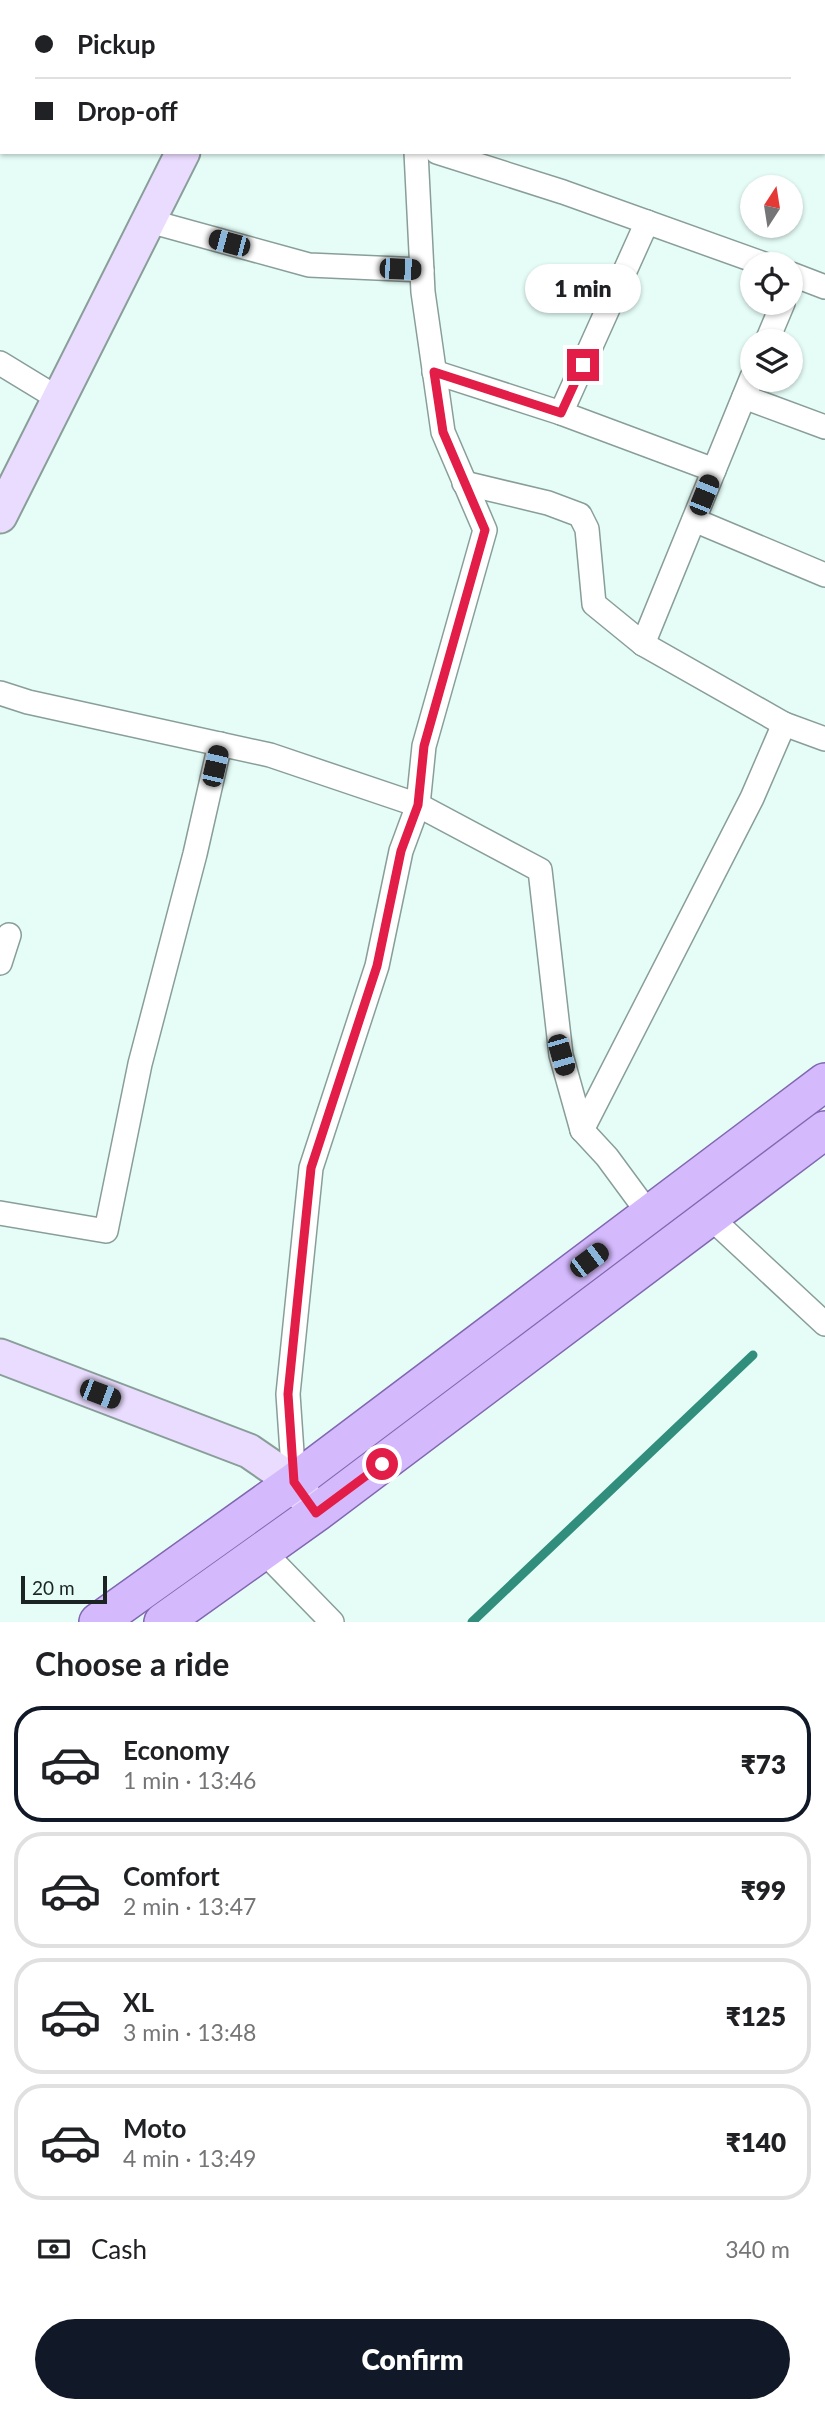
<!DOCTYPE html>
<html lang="en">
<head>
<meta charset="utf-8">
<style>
	body { margin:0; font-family:Lato,sans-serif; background:#f2f2f2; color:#202124; height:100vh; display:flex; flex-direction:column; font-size:26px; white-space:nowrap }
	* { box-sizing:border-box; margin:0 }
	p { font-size:23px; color:#757577 }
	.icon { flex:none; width:38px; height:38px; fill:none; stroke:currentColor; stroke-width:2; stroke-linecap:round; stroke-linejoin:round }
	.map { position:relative; height:1622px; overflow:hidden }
	.details { display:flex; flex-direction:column; background:#fff; flex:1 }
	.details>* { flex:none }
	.guide { position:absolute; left:0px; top:0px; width:826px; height:154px; box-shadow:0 2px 5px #0004; display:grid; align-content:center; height:154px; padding:0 35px; background:#fff }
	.needle { width:46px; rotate:12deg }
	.controls { position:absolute; left:740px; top:175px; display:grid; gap:14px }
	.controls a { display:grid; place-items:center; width:63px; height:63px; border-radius:50%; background:#fff; box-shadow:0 2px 5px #0004; font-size:35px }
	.scale { position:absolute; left:21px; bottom:18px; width:86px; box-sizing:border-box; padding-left:7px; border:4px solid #1b2422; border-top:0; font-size:19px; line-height:24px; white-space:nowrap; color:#1b2422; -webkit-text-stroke:5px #e6fdf7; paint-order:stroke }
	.end { position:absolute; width:32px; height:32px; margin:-16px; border:9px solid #e11d48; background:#fff; box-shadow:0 0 0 4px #fff }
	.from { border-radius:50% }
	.bubble { position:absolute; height:49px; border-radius:24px; background:#fff; box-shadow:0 2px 5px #0004; font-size:23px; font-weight:800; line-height:49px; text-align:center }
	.car { position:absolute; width:21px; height:42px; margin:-21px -10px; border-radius:9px; box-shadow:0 0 5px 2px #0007; background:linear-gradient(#222 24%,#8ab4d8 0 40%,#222 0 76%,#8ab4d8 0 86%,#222 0) }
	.guide b { display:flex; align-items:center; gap:24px; height:66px; font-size:26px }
	.guide b+b { border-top:2px solid #e0e0e0 }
	.guide i { width:18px; height:18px; background:#202124 }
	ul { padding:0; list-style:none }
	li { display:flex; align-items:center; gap:21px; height:116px; margin:0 14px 10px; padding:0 21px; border:4px solid #e0e0e0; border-radius:28px }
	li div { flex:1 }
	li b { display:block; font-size:26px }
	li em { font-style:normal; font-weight:800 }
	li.active { border-color:#111827 }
	li>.icon { width:63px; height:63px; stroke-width:1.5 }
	h2 { padding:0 35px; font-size:32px; line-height:84px }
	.pay { display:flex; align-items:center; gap:18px; height:77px; padding:0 35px; font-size:26px }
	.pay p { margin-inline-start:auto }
	.button { display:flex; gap:14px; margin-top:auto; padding:14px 35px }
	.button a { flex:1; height:80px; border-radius:42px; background:#111827; color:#fff; font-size:28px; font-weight:800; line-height:80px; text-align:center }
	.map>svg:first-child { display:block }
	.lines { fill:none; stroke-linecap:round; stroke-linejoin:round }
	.stream { stroke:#318e7c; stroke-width:9 }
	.street-casing { stroke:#899e99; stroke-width:26 }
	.secondary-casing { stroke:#899e99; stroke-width:37 }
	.primary-casing { stroke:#8167af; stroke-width:40 }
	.street { stroke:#fff; stroke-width:23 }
	.secondary { stroke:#eadcfe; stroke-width:33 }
	.primary { stroke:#d4b9fd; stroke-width:37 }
	.route { stroke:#e11d48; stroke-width:9 }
</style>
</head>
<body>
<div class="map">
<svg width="825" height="1622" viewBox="0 0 825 1622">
	<rect width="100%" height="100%" fill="#e6fdf7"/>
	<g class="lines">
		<polyline class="stream" points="472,1622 753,1355"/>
		<g class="street-casing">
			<g id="street">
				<polyline points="555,0 560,2"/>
				<polyline points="775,0 779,2"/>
				<polyline points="428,2 429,0"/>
				<polyline points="824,22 825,22"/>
				<polyline points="824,100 825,100"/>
				<polyline points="437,152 563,192 764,264"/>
				<polyline points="149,221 309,265 422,270"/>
				<polyline points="791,274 825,287"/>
				<polyline points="767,341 783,303"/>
				<polyline points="0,363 59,399"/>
				<polyline points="434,372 561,413 714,470"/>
				<polyline points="744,397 825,427"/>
				<polyline points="561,413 647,222"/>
				<polyline points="464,483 548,503 580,515 587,529 594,604 643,644 784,724"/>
				<polyline points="694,520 825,575"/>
				<polyline points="643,644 752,377"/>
				<polyline points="0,693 28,702 270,755 418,805 540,870 561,1055 582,1130 607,1157 649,1214"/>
				<polyline points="0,963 9,935"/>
				<polyline points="582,1130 752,798 784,724 825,739"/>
				<polyline points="0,1213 106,1231 140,1064 195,854 220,744"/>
				<polyline points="710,1217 825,1324"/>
				<polyline points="294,1482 288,1394 311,1168 377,966 401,851 418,805 424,746 485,530 443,432 423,292 416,152"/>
				<polyline points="262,1550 332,1622"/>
			</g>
		</g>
		<g class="secondary-casing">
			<g id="secondary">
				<polyline points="237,0 237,2"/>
				<polyline points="0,516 183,152"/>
				<polyline points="0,1356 249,1451 294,1482 309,1503"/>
			</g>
		</g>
		<g class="primary-casing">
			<g id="primary">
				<polyline points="98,1622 294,1482 825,1082"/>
				<polyline points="163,1622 316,1513 825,1130"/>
			</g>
		</g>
		<use href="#street" class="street"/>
		<use href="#secondary" class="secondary"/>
		<use href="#primary" class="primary"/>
	</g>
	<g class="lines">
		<polyline class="route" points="382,1464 316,1513 294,1482 288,1394 311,1168 377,966 401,851 418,805 424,746 485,530 443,432 434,372 561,413 583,365"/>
	</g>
</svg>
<div class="controls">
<a><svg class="needle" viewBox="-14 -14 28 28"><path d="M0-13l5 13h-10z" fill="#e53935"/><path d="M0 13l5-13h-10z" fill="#757577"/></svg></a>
<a><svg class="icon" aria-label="locate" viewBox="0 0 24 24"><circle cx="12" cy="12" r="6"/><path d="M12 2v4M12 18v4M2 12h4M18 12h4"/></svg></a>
<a><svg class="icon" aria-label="layers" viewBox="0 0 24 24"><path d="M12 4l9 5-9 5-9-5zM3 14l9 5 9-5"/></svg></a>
</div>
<div class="scale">20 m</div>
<i class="end from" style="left:382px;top:1464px"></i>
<i class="end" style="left:583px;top:365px"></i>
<div class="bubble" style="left:525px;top:264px;width:116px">1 min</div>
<i class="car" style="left:229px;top:243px;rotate:285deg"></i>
<i class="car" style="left:400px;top:269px;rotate:92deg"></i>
<i class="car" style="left:704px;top:495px;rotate:22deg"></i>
<i class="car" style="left:215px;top:766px;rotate:13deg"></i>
<i class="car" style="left:561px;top:1055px;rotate:164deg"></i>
<i class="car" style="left:589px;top:1260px;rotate:53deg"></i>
<i class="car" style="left:100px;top:1394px;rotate:111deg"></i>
<div class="guide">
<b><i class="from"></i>Pickup</b>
<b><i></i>Drop-off</b>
</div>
</div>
<section class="details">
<h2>Choose a ride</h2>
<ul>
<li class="active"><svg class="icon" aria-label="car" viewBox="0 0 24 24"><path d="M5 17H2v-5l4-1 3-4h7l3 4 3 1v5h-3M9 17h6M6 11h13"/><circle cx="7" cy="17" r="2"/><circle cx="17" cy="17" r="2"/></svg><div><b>Economy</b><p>1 min · 13:46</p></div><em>₹73</em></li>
<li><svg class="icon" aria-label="car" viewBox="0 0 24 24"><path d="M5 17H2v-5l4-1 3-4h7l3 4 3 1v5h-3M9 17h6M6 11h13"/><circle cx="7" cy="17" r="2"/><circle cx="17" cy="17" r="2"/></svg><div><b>Comfort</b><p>2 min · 13:47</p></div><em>₹99</em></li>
<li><svg class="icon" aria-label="car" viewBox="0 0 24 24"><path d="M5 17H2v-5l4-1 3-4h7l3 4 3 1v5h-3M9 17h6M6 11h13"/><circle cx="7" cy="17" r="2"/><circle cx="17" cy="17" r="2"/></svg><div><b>XL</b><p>3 min · 13:48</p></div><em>₹125</em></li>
<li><svg class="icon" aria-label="car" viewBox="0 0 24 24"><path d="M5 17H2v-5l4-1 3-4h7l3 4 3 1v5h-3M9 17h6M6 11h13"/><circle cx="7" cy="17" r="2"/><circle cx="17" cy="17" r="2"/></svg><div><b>Moto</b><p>4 min · 13:49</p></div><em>₹140</em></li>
</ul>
<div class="pay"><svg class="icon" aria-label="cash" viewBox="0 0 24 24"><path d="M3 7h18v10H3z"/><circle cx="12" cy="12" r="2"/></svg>Cash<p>340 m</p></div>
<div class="button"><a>Confirm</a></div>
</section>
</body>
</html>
